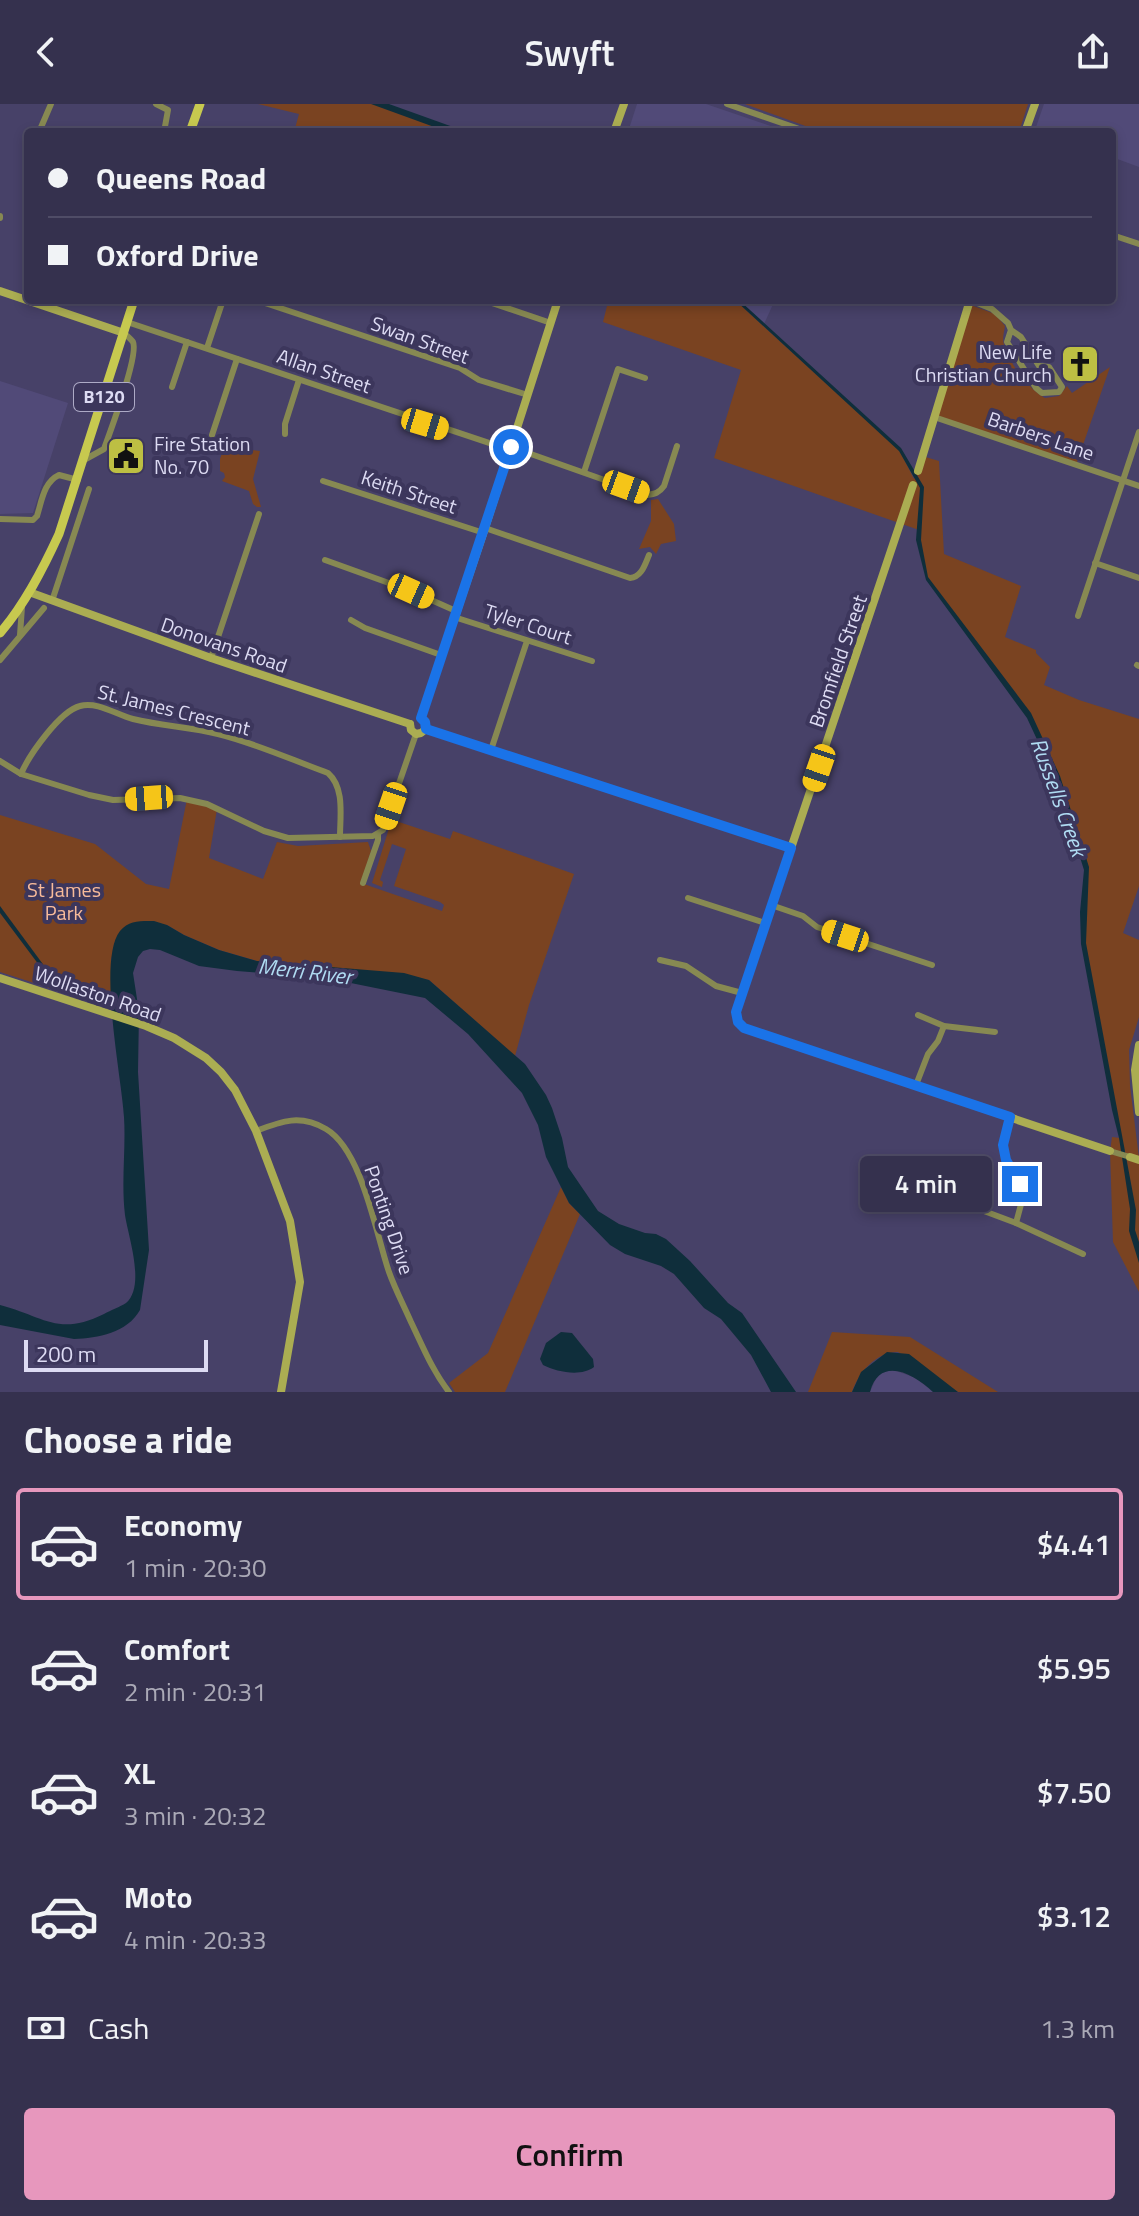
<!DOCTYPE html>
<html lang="en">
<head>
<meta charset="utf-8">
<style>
	body { margin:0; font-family:"Titillium Web",sans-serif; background:#403d58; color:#f1f3f6; height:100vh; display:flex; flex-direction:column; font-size:30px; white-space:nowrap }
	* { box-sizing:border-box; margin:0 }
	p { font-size:26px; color:#aaa9b6 }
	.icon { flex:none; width:44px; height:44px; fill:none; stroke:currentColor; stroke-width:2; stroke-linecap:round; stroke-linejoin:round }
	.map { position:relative; height:1288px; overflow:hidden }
	.side { display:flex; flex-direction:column; background:#35314e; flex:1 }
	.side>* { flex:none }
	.guide { position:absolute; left:24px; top:24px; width:1092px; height:176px; border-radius:8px; box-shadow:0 4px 12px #0003,0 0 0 2px #4f4c66; display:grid; align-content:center; height:176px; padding:0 24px; background:#35314e }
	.scale { position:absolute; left:24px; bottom:20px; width:184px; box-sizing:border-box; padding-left:8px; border:4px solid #dddbf3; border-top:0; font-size:22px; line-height:28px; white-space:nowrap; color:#dddbf3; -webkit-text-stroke:6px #3c365c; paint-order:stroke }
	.end { position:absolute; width:36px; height:36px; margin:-18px; border:10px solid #1a73e8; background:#fff; box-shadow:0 0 0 4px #fff }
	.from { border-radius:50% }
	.bubble { position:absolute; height:56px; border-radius:8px; background:#35314e; box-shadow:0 4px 12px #0003,0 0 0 2px #4f4c66; font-size:26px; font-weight:600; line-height:56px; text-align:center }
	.car { position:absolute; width:24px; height:48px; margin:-24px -12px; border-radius:10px; box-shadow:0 0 6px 2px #0007; background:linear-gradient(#f5c518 24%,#345 0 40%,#f5c518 0 76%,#345 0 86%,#f5c518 0) }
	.guide b { display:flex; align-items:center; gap:28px; height:76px; font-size:30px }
	.guide b+b { border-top:2px solid #4f4c66 }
	.guide i { width:20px; height:20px; background:#f1f3f6 }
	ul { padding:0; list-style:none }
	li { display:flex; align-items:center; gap:24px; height:112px; margin:0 16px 12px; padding:0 8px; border:4px solid transparent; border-radius:8px }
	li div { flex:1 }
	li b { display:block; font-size:30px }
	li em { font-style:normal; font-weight:600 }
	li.active { border-color:#e797bd }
	li>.icon { width:72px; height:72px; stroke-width:1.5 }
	h2 { padding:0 24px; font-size:36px; line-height:96px }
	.pay { display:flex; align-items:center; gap:20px; height:88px; padding:0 24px; font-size:30px }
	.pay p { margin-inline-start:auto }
	.action { display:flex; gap:16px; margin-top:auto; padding:16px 24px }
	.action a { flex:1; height:92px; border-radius:8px; background:#e797bd; color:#111; font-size:32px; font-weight:600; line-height:92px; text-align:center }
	header { display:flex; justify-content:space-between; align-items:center; height:104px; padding:0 24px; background:#35314e; font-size:36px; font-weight:600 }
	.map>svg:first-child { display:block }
	.built { fill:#514a78 }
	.green { fill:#7a4321 }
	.water { fill:#0f2e3b }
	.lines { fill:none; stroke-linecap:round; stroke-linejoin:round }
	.street { stroke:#878952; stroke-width:6 }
	.secondary { stroke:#abad52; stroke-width:8 }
	.primary { stroke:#c7c94f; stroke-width:9 }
	.route { stroke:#1a73e8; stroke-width:10 }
	.labels { text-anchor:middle; stroke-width:8; stroke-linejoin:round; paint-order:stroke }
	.shield { fill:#3c365c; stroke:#adaac6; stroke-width:2 }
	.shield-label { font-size:18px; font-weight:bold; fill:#dddbf3 }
	.street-label { font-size:20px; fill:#dddbf3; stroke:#3c365c }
	.poi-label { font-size:20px; fill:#dddbf3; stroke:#3c365c; text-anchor:end }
	.park-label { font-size:20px; fill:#f8bb9a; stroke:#3c365c }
	.water-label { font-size:22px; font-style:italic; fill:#afdbf2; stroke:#3c365c }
</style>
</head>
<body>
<header><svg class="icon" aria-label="back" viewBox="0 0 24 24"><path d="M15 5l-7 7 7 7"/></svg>Swyft<svg class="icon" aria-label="share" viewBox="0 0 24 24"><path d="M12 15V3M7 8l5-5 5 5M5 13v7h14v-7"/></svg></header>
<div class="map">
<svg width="1139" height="1288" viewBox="0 0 1139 1288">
	<rect width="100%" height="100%" fill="#474168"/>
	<g class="built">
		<polygon points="637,0 706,0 788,28 628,28"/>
		<polygon points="1044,0 1139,0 1139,63 1112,53 1112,28 1041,28 1035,26"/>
		<polygon points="738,196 775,196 764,220"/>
		<polygon points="0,277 68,299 33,409 0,410"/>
		<polygon points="885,1267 896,1267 916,1274 933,1288 870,1288 877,1272"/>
	</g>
	<g class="green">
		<polygon points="258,0 383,0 460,28 294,28 299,10"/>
		<polygon points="745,0 1028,0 1019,28 822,28"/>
		<polygon points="590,196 735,196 900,347 914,375 922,352 939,357 944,450 1021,482 1005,533 1036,546 1036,549 1050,563 1044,581 1079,596 1139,615 1139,782 1123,829 1139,836 1139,913 1129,946 1130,982 1139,1054 1139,1188 1113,1138 1110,1047 1112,1033 1120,1034 1083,839 1086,767 1029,613 927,475 919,426 714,354 741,266 603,218 607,202"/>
		<path d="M968 200 995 210 1005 222C1004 228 1002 235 1004 241 1011 262 1027 283 1045 294L1059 292 1067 282 1072 289 1110 263 1076 361 933 313Z"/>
		<polygon points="210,333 217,337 220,336 239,344 260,347 253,375 261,403 257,403 253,400 249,387 222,377 225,373 224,369 220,367 220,355 223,346 209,341"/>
		<polygon points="658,395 674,420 676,437 661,440 656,450 650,443 639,445 651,417 651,396"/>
		<polygon points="187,695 217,705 209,754 263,775 277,738 298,742 368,738 371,747 361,779 442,807 444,801 440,798 394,782 406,745 392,740 380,776 383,778 382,783 372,779 391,718 393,716 450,735 453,727 574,770 529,901 515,952 429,876 257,857 219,846 184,831 167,821 117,834 111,856 112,904 0,868 0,711 95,740 146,780 169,785"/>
		<polygon points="561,1083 569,1099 580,1110 505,1288 455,1288 449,1279 488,1249"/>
		<path d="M832 1228 910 1233 998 1288H958L898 1248C876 1248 859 1268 852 1288H808Z"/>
	</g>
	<g class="water">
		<polygon points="371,0 389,0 467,28 448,28"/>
		<polygon points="735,196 739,196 901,344 924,383 921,436 928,473 1031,609 1060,672 1089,763 1086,839 1136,1106 1135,1126 1139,1138 1139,1159 1129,1127 1130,1105 1119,1034 1112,1006 1081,840 1080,808 1084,766 1055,674 1027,614 926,476 916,436 920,384 899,347"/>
		<polygon points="0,802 59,882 54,881 0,809"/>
		<path d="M154 817 167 821 184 831 219 846 257 857 404 869 429 876 525 960 546 991 552 1004 562 1034 568 1063 598 1107 619 1120 645 1129 656 1130 666 1135 690 1157 728 1199 742 1209 796 1288H771L751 1251 721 1215 704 1204 674 1170 661 1162 625 1150 610 1141 569 1099 546 1053 538 1021 522 989 468 930 425 894 331 875 237 867 199 862 160 846 150 845 143 847 138 853 133 869 139 908 138 968 149 1146 140 1206C127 1229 98 1234 74 1235L0 1221V1201C43 1212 58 1233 104 1210 111 1206 120 1203 126 1199 146 1182 128 1132 125 1111 121 1078 126 1045 124 1013 122 975 97 856 120 827 129 816 141 817 154 817Z"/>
		<path d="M561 1228 572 1229 593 1255 594 1263C581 1273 557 1268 543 1261L540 1255 546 1239Z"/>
		<path d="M887 1248 909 1250 958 1288H933C914 1270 880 1251 870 1288H852L861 1268Z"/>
	</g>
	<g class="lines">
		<g class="street">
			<polyline points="156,0 168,6 164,28"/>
			<polyline points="727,0 808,28"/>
			<polyline points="39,28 51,0"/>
			<polyline points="0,114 0,112"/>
			<polyline points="1112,131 1139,140"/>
			<polyline points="256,196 460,264 479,276 528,291"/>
			<polyline points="483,196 551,219"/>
			<polyline points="970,196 992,205 1008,219 1011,226 1021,233 1039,262 1049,263 1062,283 1059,288 1042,289 1036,284 1007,238 1011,226"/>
			<polyline points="127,218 510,346"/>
			<polyline points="207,244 223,196"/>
			<polyline points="172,283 187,238"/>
			<polyline points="934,313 1139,382"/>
			<polyline points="285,330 285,320 299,276"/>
			<polyline points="212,331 237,255"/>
			<path d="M511 343 647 391C655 390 659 389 664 382L677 342"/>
			<path d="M84 356 104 345C110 328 139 251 133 238 131 235 127 232 124 229"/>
			<polyline points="584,368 618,265 645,274"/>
			<polyline points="323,377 484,429"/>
			<path d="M0 415 33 416 37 412C42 396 44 378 59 371L78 376"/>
			<path d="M485 424 630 474C642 473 645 460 649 451"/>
			<polyline points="325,456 411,487 456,507"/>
			<polyline points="1095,459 1139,474"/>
			<polyline points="52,497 89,385"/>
			<polyline points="1078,512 1139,328"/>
			<polyline points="454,513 592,557"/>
			<polyline points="351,516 365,524 441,551"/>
			<polyline points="20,531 22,503"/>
			<polyline points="211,554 259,410"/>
			<polyline points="0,556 44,504"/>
			<polyline points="1137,561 1139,562"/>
			<polyline points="491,646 527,537"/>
			<polyline points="0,657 21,670 89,691 113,696 180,694 207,700 264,727 288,734 373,732 383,726 416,630"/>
			<path d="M21 670C29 651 60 607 80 602 97 597 117 611 133 615 161 622 190 623 218 630 255 639 292 656 328 669 345 684 340 712 340 733"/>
			<polyline points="363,779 378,736 378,730"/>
			<polyline points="688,794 765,819"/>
			<polyline points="771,801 803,812 817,823 932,861"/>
			<polyline points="660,856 686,862 716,882 742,889"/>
			<polyline points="918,911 944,922 995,928"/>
			<polyline points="916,981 928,950 938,937 944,922"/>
			<polyline points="1010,1013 1003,1041 1006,1056 1020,1080 1023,1093 1016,1119"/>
			<path d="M256 1027C282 1017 300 1010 326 1025 362 1046 376 1130 389 1168 395 1185 404 1202 411 1218 423 1243 432 1266 449 1288"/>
			<polyline points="1110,1047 1130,1053"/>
			<polyline points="954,1085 968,1101 1016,1119 1083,1150"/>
		</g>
		<g class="secondary">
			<polyline points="614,28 624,0"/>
			<polyline points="1025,28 1035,0"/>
			<polyline points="0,187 124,229"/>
			<polyline points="918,367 970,196"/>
			<polyline points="913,381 736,908 738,918 744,924 1110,1047"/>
			<polyline points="29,488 211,554 410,620"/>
			<polyline points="421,614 485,424 558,196"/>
			<polyline points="410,620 411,626 416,630 421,629 426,625"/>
			<polyline points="426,625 791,744"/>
			<polyline points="0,874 146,922 174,934 206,954 221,968 235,986 256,1027 290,1117 300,1178 281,1288"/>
			<polyline points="1139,941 1135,966 1139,1008"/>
			<polyline points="1130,1053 1139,1056"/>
		</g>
		<g class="primary">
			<polyline points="190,28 200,0"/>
			<path d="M0 529C25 500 43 465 59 430L134 196"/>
		</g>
	</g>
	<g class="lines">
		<polyline class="route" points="511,343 421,614 425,618 426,625 791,744 736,908 738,918 744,924 1010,1013 1003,1041 1006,1056 1020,1080"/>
	</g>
	<defs>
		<g id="church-square" transform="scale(2)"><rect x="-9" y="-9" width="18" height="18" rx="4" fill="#bdbf43" stroke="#3c365c"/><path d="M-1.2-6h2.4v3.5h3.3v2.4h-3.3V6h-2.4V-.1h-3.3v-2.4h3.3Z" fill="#111"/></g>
		<g id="civic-square" transform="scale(2)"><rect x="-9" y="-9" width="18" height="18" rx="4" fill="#bdbf43" stroke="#3c365c"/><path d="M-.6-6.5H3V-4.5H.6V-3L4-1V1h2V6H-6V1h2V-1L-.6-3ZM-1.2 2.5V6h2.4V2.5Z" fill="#111"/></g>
	</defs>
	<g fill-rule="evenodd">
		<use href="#church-square" x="1080" y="260"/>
		<use href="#civic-square" x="126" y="352"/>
	</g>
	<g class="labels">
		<rect class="shield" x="74" y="279" width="60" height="28" rx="6"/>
		<g class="shield-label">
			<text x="104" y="299">B120</text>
		</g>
		<g class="street-label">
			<text transform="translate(420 236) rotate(20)" y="7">Swan Street</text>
			<text transform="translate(324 267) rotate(19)" y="7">Allan Street</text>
			<text transform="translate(1041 332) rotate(19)" y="7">Barbers Lane</text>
			<text transform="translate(409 388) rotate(18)" y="7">Keith Street</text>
			<text transform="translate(528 520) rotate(18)" y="7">Tyler Court</text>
			<text transform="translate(224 541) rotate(19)" y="7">Donovans Road</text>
			<text transform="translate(838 557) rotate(-71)" y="7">Bromfield Street</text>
			<text transform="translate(174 606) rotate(14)" y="7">St. James Crescent</text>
			<text transform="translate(98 890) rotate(19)" y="7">Wollaston Road</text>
			<text transform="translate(389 1116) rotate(71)" y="7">Ponting Drive</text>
		</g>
		<g class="poi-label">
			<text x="1052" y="255">New Life<tspan x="1052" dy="23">Christian Church</tspan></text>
			<text x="154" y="347" text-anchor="start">Fire Station<tspan x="154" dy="23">No. 70</tspan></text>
		</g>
		<g class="park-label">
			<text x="64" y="793">St James<tspan x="64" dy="23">Park</tspan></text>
		</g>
		<g class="water-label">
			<text transform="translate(1059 693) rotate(70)" y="8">Russells Creek</text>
			<text transform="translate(305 867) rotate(7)" y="8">Merri River</text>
		</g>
	</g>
</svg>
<div class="scale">200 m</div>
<i class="end from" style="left:511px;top:343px"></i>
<i class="end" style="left:1020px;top:1080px"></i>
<div class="bubble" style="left:860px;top:1052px;width:132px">4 min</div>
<i class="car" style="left:425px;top:320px;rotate:107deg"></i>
<i class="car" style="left:626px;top:383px;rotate:110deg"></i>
<i class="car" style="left:411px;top:487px;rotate:114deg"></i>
<i class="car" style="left:819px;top:664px;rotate:199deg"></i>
<i class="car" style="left:149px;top:694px;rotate:266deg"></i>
<i class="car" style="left:391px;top:702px;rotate:199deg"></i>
<i class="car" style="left:845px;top:832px;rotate:288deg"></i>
<div class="guide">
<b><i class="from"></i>Queens Road</b>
<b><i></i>Oxford Drive</b>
</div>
</div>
<section class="side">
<h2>Choose a ride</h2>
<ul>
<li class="active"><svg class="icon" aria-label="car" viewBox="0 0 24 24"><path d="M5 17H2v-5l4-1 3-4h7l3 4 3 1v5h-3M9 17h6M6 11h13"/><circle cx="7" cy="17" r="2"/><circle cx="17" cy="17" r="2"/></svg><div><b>Economy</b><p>1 min · 20:30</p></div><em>$4.41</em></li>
<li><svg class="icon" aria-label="car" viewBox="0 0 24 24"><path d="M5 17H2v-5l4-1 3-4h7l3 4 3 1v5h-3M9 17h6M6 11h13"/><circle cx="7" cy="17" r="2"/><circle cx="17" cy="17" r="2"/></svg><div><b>Comfort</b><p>2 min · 20:31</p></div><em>$5.95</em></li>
<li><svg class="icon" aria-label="car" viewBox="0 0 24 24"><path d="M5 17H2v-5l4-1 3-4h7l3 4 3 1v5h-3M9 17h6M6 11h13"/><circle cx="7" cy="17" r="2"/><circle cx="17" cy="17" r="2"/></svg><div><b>XL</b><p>3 min · 20:32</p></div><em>$7.50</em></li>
<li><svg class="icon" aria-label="car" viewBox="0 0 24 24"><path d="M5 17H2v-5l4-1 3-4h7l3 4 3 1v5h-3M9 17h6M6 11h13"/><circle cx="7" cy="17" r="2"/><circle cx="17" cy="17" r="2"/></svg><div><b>Moto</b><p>4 min · 20:33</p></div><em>$3.12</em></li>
</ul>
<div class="pay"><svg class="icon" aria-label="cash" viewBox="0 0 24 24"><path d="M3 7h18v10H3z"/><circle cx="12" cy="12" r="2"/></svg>Cash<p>1.3 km</p></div>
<div class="action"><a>Confirm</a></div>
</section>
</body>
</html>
